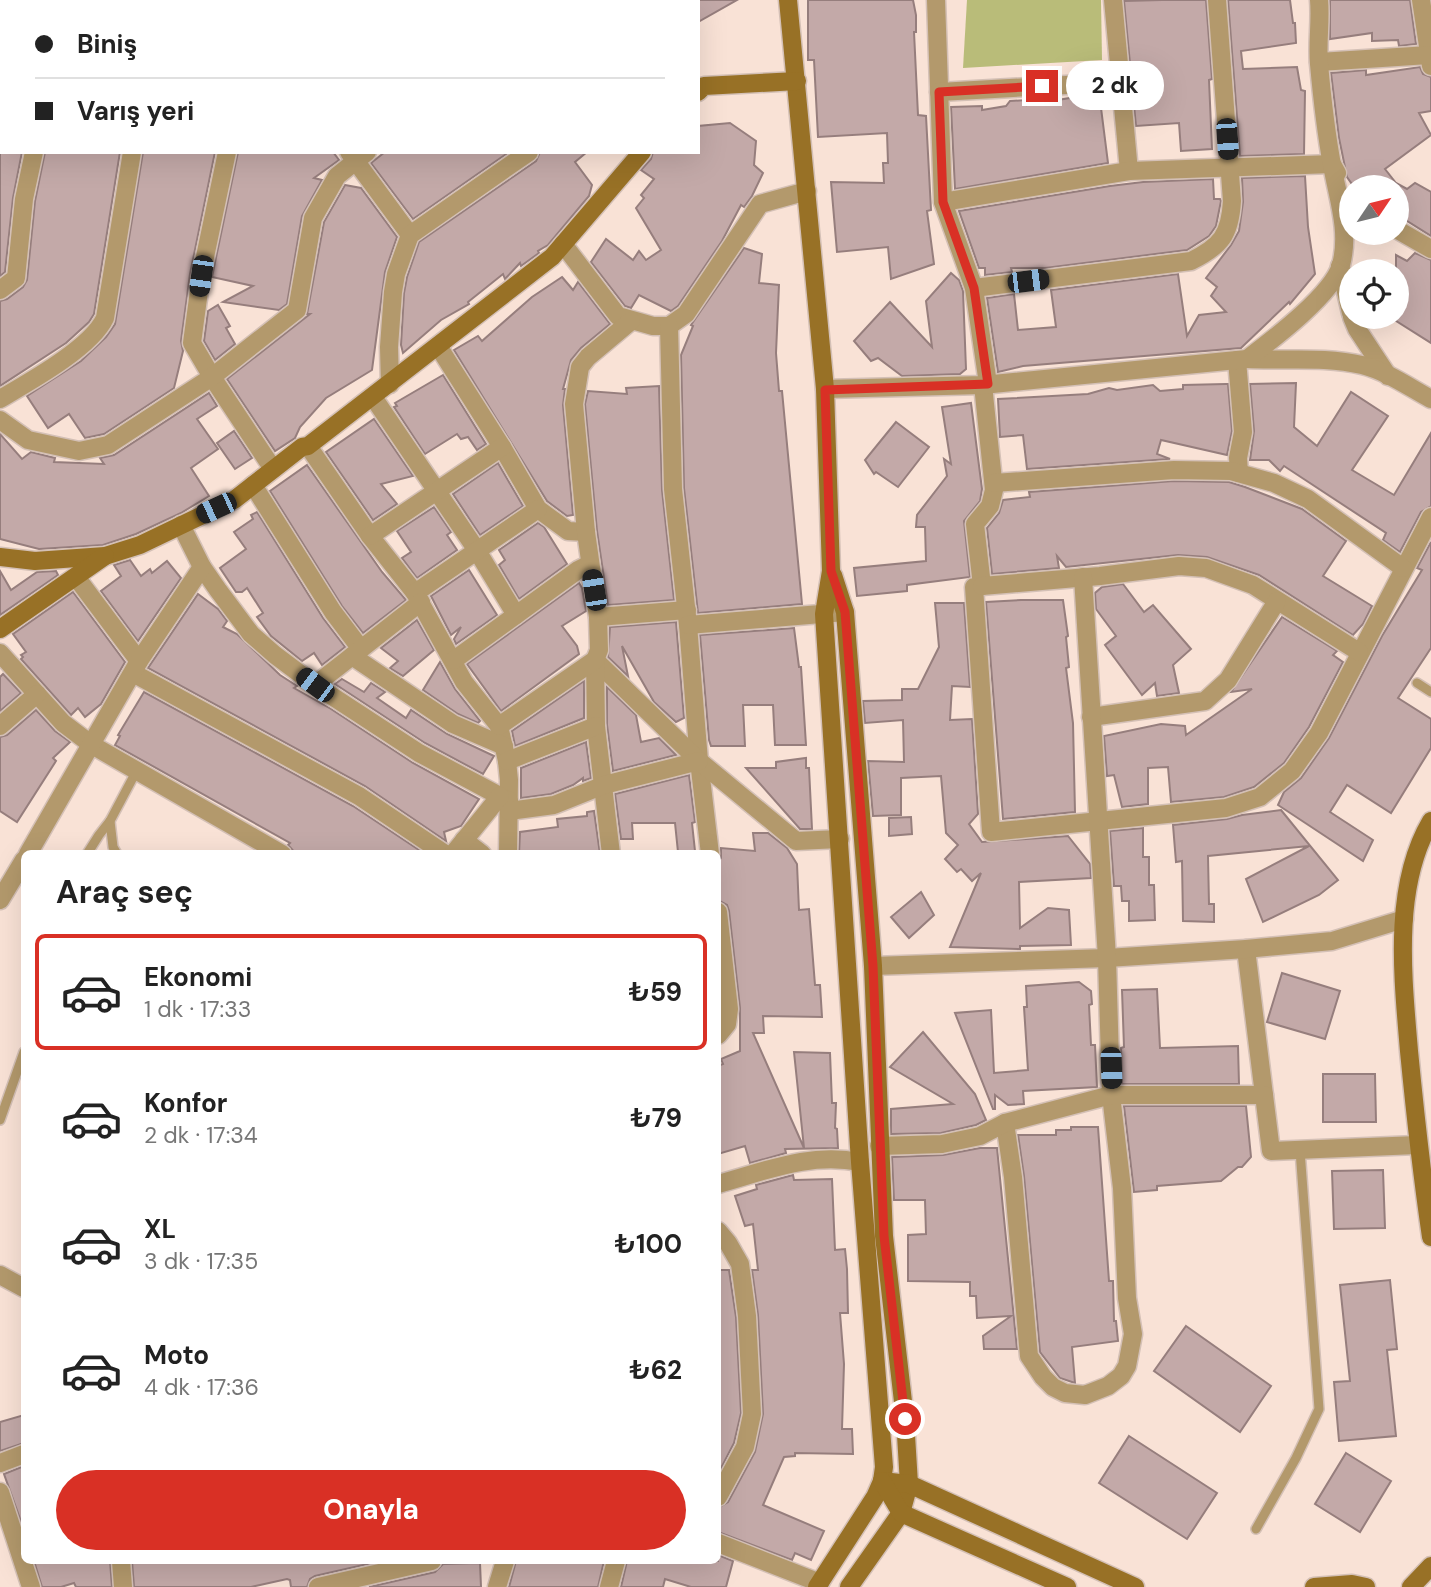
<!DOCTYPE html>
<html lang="tr">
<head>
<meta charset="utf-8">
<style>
	body { margin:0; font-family:"DM Sans",sans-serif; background:#f2f2f2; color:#222; height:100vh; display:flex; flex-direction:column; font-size:26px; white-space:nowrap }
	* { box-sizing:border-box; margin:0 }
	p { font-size:23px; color:#767676 }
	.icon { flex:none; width:38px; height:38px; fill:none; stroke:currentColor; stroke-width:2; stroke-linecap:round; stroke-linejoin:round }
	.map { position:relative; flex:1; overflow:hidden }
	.side { position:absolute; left:21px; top:850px; width:700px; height:714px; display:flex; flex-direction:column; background:#fff; border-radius:10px; box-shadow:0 7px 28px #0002 }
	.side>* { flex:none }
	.hud { position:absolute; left:0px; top:0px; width:700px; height:154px; box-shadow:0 7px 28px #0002; display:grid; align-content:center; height:154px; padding:0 35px; background:#fff }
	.needle { width:46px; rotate:55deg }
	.controls { position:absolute; left:1339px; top:175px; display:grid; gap:14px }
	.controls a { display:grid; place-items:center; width:70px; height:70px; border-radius:50%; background:#fff; box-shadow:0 7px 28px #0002; font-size:35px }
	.end { position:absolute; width:32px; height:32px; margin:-16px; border:9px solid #d93025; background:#fff; box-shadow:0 0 0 4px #fff }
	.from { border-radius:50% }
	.bubble { position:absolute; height:49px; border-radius:24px; background:#fff; box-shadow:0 7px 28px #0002; font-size:23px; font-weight:700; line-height:49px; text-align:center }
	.car { position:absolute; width:21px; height:42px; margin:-21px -10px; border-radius:9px; box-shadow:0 0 5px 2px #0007; background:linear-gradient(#222 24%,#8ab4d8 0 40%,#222 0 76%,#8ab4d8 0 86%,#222 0) }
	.hud b { display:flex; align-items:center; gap:24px; height:66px; font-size:26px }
	.hud b+b { border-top:2px solid #e0e0e0 }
	.hud i { width:18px; height:18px; background:#222 }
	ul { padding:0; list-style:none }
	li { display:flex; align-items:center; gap:21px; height:116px; margin:0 14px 10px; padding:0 21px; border:4px solid transparent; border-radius:10px }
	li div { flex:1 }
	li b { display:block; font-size:26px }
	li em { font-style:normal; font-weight:700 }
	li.active { border-color:#d93025 }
	li>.icon { width:63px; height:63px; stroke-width:1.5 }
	h2 { padding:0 35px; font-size:32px; line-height:84px }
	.cta { display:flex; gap:14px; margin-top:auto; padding:14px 35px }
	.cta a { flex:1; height:80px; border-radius:42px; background:#d93025; color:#fff; font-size:28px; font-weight:700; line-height:80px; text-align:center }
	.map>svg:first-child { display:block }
	.green { fill:#b9bc79 }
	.building { fill:#c3a9a8; stroke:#967e7d; stroke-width:2 }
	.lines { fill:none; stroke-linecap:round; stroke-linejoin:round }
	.lane-casing { stroke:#d4c0b6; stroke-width:12 }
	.street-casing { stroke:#d4c0b6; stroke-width:21 }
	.secondary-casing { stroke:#d4c0b6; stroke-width:21 }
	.lane { stroke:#b3996c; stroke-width:9 }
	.street { stroke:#b3996c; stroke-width:18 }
	.secondary { stroke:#987126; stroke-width:18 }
	.route { stroke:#d93025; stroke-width:9 }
</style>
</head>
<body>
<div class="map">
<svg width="1431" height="1587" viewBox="0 0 1431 1587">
	<rect width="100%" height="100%" fill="#f9e2d6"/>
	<polygon class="green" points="967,0 1101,0 1102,60 963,68"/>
	<g class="building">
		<polygon points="698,0 737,0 698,22"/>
		<polygon points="808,0 913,0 916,15 916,32 914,32 918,115 926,116 931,210 927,211 934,264 891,279 888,247 837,252 831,182 884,183 883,163 888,163 887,133 818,137 814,60 808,60"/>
		<polygon points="1162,0 1206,0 1212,79 1209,80 1212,149 1181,151 1179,123 1136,126 1124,1"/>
		<polygon points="1228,0 1290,0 1293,23 1295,23 1296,43 1241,51 1243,69 1297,67 1301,90 1305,91 1304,154 1240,156"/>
		<polygon points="1330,0 1410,0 1416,44 1399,46 1398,40 1372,41 1372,33 1330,39"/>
		<polygon points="1420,67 1423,74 1431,77 1431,111 1419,113 1431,135 1385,169 1396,183 1407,189 1415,183 1431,192 1431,236 1396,214 1396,187 1354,187 1347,177 1339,138 1331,73 1366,70 1366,75"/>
		<polygon points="1076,97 1076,102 1100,100 1108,163 955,189 951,107 982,106 982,110 1006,106 1010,101 1027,100 1027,105"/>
		<polygon points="730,123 756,141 754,165 763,173 752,196 744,207 741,205 722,241 678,306 671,311 639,295 631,308 625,306 591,262 606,239 633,260 639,251 646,260 661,250 636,208 644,198 641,195 654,179 641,170 651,159 653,152 698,152 698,126"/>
		<polygon points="0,152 22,152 13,198 5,272 0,276"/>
		<polygon points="45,152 120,152 94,314 89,322 66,343 0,386 0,301 7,299 23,287 27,280 35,201"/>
		<polygon points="143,152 215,152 190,274 181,341 183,351 174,388 104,434 85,438 69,414 48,428 27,396 81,361 106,337 115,324"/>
		<polygon points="238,152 333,152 339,160 314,178 322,180 302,216 287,304 279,310 223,302 253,286 212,277"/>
		<polygon points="385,152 509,152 413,219 371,163"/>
		<polygon points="540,152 587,152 575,162 592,185 589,196 548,245 538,251 539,253 521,266 520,263 505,279 503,274 468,302 469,304 441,320 403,353 401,345 404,293 407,277 419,242 536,161"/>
		<polygon points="1305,176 1308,227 1315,274 1290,304 1289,302 1241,348 1023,366 998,372 987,298 1014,294 1018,330 1056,327 1051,290 1178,274 1187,336 1199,315 1226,312 1211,296 1217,287 1206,278 1231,245 1239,231 1243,202 1242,178"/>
		<polygon points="1213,179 1214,199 1220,199 1221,201 1216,226 1209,236 1187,250 1045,268 1011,268 1012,272 985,275 985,268 979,268 959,211 1110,186 1143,182"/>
		<polygon points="345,185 361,188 397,237 385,272 372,370 326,398 300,427 295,438 275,451 227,379 310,314 307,314 324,222"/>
		<polygon points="744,248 762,254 759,283 779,285 776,353 779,391 782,391 802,604 698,613 684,488 681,355 693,326 691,325"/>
		<polygon points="1415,253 1431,260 1431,343 1393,319 1396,317 1396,255 1407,261"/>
		<polygon points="951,273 959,280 963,291 966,369 960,374 902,376 878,358 871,361 854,341 890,302 932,347 926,301"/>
		<polygon points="562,277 573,290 578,282 610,324 581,348 571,360 563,389 565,389 563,405 573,515 567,516 547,501 454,350 478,336 482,341 532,297"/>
		<polygon points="218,305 230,326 226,328 235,344 215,360 204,341 208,311"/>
		<polygon points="443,375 486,444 477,450 468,437 461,439 457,434 425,454 394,407 397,406 395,403"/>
		<polygon points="1296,383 1294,427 1317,446 1351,392 1388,416 1352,470 1394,495 1431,433 1431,506 1421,512 1400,552 1383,540 1386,533 1284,466 1280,471 1269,460 1250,460 1254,431 1250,384"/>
		<polygon points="1226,384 1228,384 1232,431 1227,455 1161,440 1157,454 1170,459 1027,469 1023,435 1000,437 998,399 1088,394 1109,388 1117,390 1153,385 1160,391 1183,389 1183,385"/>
		<polygon points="659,386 662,490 674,600 608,605 597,531 585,404 588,391 627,394 626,388"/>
		<polygon points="209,393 217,406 197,419 218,449 191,468 209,496 181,513 136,534 103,545 39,549 0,539 0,434 22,459 31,452 55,458 54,462 104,464 100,458 114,455"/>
		<polygon points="971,403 982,489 980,501 964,521 970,577 907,585 907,591 857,596 854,568 926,561 925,527 916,527 917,515 947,476 944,459 951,464 942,407"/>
		<polygon points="374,419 413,476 381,484 397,504 373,520 326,452"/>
		<polygon points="896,422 929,447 898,487 876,472 874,474 865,460"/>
		<polygon points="234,431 252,458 235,469 217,443"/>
		<polygon points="498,463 523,506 480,535 453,494"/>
		<polygon points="307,465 382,572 406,600 363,633 342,606 270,491"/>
		<polygon points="1174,481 1229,482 1245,487 1302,509 1346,541 1323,576 1372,606 1363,624 1353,635 1259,575 1207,557 1178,555 1066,567 1057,556 1059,568 992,574 987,528 999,513 1003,500 1030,497 1029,492"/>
		<polygon points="434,507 451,532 447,535 457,550 417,578 402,558 411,552 397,531"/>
		<polygon points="257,512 323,618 345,647 322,665 314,653 302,661 271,636 257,617 263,613 247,588 242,592 236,592 220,568 246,549 234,532 253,519 251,515"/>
		<polygon points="538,523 544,527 567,564 519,599 499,565 505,560 499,550"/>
		<polygon points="1431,542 1431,648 1398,698 1431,719 1431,748 1391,813 1347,785 1330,812 1373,840 1363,861 1278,805 1284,792 1301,778 1329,738 1382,636 1422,570 1417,568"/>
		<polygon points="130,560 141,576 150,569 152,573 167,561 181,578 138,641 101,591 121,576 114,565"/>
		<polygon points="469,570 497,615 456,644 454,639 461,627 451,635 431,596"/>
		<polygon points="0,571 11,590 37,572 56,571 58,575 0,615"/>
		<polygon points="579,583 582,588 586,611 562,626 577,646 579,654 501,711 467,664"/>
		<polygon points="1123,584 1144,612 1153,605 1191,649 1173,665 1179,693 1157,696 1155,683 1142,695 1105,645 1116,636 1096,609 1095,593 1102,587"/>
		<polygon points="73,592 125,662 101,704 85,717 78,708 71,715 21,659 23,657 21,655 26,652 13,634"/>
		<polygon points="198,594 218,609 227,621 223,627 237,634 280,675 297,686 294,688 331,709 413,763 479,799 461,826 444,832 446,841 365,786 148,668"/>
		<polygon points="1021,600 1063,600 1068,636 1066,637 1069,667 1066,668 1073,723 1075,812 1003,819 986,602"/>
		<polygon points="935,603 964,603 970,687 952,686 950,720 972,719 978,814 969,824 982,842 1068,836 1090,864 1091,878 1019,882 1020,928 1048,908 1069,910 1071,945 1020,946 1020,949 950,947 981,873 972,881 961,869 957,872 945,859 958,845 946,833 941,776 901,778 901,815 873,816 868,761 904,762 903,720 865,723 863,701 902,700 902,689 918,689 939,647"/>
		<polygon points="1282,617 1337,651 1333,655 1343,662 1309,727 1284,763 1254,787 1224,797 1171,802 1168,767 1148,768 1148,804 1122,807 1114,775 1107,776 1104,736 1161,724 1185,726 1186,735 1252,689 1231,692"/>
		<polygon points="417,620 434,650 403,676 390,668 398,661 381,648"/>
		<polygon points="676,622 684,718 676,722 654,702 622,646 628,676 608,657 610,627"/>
		<polygon points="794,628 799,667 801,667 806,745 775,745 773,705 743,705 745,746 711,746 709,740 700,635"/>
		<polygon points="440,662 455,689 480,721 478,723 458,714 423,690"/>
		<polygon points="3,674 21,693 0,711 0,677"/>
		<polygon points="342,679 364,692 371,683 385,692 377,698 406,718 411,710 447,734 494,756 483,774 425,743 335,684"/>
		<polygon points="584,681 584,718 515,746 512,731"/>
		<polygon points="607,687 636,715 641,742 659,738 676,755 613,771 607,725"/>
		<polygon points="144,692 353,806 425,854 296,854 288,845 290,843 115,745 120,736 118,735"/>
		<polygon points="36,710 55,731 70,742 53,758 56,761 17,822 0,811 0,737 7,735"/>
		<polygon points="586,742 591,778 583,781 583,778 573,785 551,794 521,798 521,768"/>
		<polygon points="806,758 806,768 809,768 812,829 800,829 746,768 776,768 776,762"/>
		<polygon points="689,775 695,822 692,823 695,851 678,852 675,823 632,823 633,839 621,839 615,794"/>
		<polygon points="1281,810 1338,880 1319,895 1263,922 1246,879 1309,846 1208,856 1209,904 1214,904 1214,922 1183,921 1182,861 1176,862 1173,825 1227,819 1242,815"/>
		<polygon points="594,811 600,854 519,854 520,832 558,827 557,819 587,816 587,812"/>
		<polygon points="911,817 912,834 889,836 889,818"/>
		<polygon points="1143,828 1143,857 1149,857 1149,885 1154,885 1155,920 1129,921 1129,901 1122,901 1121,886 1114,886 1110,831"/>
		<polygon points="753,833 768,833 787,848 797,864 799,910 809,909 815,985 820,985 822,1017 763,1016 764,1033 753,1033 804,1148 794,1052 830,1053 832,1103 836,1103 835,1128 837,1129 838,1148 785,1149 786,1153 750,1163 745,1146 718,1154 718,1066 723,1064 721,1059 740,1051 740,1008 729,911 727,905 720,901 718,862 721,858 721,848 755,851"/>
		<polygon points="921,892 934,915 909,938 891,917"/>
		<polygon points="1282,973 1340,991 1325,1039 1267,1022"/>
		<polygon points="1079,982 1091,991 1092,1004 1089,1005 1091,1045 1095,1045 1097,1087 1023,1091 1024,1104 1008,1105 995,1095 995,1109 993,1109 955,1013 991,1010 994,1073 1028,1070 1024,1007 1027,1007 1026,986"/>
		<polygon points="1157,989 1160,1048 1238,1046 1239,1084 1122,1084 1121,1048 1124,1047 1122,990"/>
		<polygon points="923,1032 975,1094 986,1120 976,1125 941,1133 891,1134 891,1109 953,1104 890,1067"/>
		<polygon points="1323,1074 1375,1074 1376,1122 1323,1122"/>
		<polygon points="1124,1106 1246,1106 1251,1157 1242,1167 1238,1167 1221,1181 1157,1186 1157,1190 1134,1192"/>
		<polygon points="1071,1127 1098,1127 1109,1281 1113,1281 1114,1321 1116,1321 1118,1341 1072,1347 1075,1383 1060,1378 1040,1352 1024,1176 1018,1135 1056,1135 1056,1130 1071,1130"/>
		<polygon points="980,1148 997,1148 1017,1349 984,1349 983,1336 1011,1316 977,1318 976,1296 970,1296 970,1282 908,1281 908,1235 926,1234 925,1200 894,1200 892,1157 943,1155"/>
		<polygon points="1383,1170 1385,1228 1334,1229 1332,1171"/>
		<polygon points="793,1175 794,1180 832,1179 835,1250 845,1249 847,1269 848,1313 840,1313 844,1364 842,1429 852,1429 853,1454 795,1453 795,1456 784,1457 763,1505 824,1531 811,1560 795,1553 792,1560 718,1532 718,1508 728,1502 755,1452 763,1414 758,1315 752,1270 758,1270 753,1224 745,1226 735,1196 757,1189 756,1185"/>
		<polygon points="718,1270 729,1270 736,1317 741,1413 734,1443 718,1474"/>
		<polygon points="1390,1280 1397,1349 1387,1350 1396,1436 1339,1441 1334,1382 1350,1381 1340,1285"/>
		<polygon points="1186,1326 1271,1386 1240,1432 1154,1371"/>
		<polygon points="24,1415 24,1443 0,1451 0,1422"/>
		<polygon points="1129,1436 1217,1493 1187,1539 1099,1483"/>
		<polygon points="1346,1453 1391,1481 1360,1532 1315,1504"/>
		<polygon points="24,1466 24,1530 4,1474"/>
		<polygon points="718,1555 733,1561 726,1587 691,1587 665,1579 663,1587 621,1587 627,1561 718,1561"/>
		<polygon points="34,1561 110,1561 112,1587 76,1587 74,1583 61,1587 42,1587"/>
		<polygon points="132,1561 381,1561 315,1576 310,1579 307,1587 291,1587 290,1580 287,1579 251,1587 134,1587"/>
		<polygon points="516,1561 604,1561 598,1587 509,1587"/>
		<polygon points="480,1563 481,1587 369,1587 435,1572 443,1564"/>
	</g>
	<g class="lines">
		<g class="lane-casing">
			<g id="lane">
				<polyline points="1417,683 1431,692"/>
				<polyline points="87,854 99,835 110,821"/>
				<polyline points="117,854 113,847 110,821 137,770"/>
				<polyline points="0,1120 24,1052"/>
				<polyline points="1256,1529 1296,1458 1319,1409 1300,1150"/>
			</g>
		</g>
		<g class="street-casing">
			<g id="street">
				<polyline points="231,0 232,2"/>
				<polyline points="936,0 943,202 974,288 988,384"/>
				<polyline points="1113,0 1129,171"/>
				<polyline points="1421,0 1431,66"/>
				<polyline points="93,2 95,0"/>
				<polyline points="257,2 260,0"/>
				<polyline points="424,2 427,0"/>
				<polyline points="590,2 592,0"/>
				<polyline points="1319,62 1429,55"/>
				<polyline points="0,64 2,63"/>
				<polyline points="939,92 1120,82"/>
				<polyline points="227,152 201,276 192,343 212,377 273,469"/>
				<polyline points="349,152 410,235"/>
				<polyline points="943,202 1129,171 1332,164 1337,173"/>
				<polyline points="1396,229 1431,249"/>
				<polyline points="563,244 618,316 653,326 669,326 686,314 760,204 807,191"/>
				<polyline points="1340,266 1351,313"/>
				<path d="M974 288 1191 261C1221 246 1230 235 1232 201L1217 0"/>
				<polyline points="0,290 16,278 24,199 34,152"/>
				<polyline points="1352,317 1357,329 1388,376"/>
				<polyline points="669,326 673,489 688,625 699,761 710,854"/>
				<polyline points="438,346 502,447 538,509 568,531 586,532"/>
				<path d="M1247 359C1286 361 1325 356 1362 365 1386 371 1409 387 1431 399"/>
				<polyline points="1237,360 1243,432 1238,458 1239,473"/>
				<polyline points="390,384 389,347 393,292 396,274 410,235 529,152"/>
				<polyline points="983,385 994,490 990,506 975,524 982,586 974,587 991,832 1226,808 1260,797 1292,771 1319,733 1431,517"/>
				<path d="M825 389 983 385 1247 359C1272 340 1332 295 1341 265 1350 231 1338 199 1332 165 1326 132 1322 97 1319 64 1317 43 1321 21 1319 0"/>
				<polyline points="373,397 476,549 516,615"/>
				<path d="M0 399C29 382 91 348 105 318L132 152"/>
				<polyline points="0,420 28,440 79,451 108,445 212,377 297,310 313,218 337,176 367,152"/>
				<polyline points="308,446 370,536 415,593 464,682 499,726 507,761 509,780 508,854"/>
				<polyline points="994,483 1174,470 1231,471 1274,483 1308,499 1403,568"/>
				<polyline points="253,485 333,612 361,649"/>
				<polyline points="181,525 202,567 218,590 251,634 275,655 315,685 419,753 509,801"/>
				<polyline points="370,536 502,447"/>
				<polyline points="76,577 139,661"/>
				<polyline points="982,586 1100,576 1179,566 1206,568 1253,585 1359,652"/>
				<polyline points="415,593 538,509"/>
				<polyline points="598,617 687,610"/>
				<polyline points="688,625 845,612"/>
				<polyline points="0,653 63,723 92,745 282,854"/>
				<polyline points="352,656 453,724 504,746"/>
				<polyline points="454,660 578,570 590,564"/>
				<polyline points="595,660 699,761 796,841 840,839"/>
				<polyline points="595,660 596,726 611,854"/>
				<polyline points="133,673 359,796 445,854"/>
				<polyline points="315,685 421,602"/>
				<polyline points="1091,717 1205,701 1228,680 1277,601"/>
				<polyline points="0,726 37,694"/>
				<polyline points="499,726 595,660 599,650 598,617 586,532 574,404 580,367 588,357 631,321"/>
				<polyline points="507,761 596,726"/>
				<polyline points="509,811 554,805 604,785 699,761"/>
				<polyline points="464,840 482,854"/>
				<polyline points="28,854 139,661 202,567"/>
				<polyline points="453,854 500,796"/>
				<polyline points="0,900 24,860"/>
				<polyline points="718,912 729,1009 727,1024 718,1035"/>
				<polyline points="1246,949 1264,1095"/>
				<polyline points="873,966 1107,958 1246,949 1332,941 1404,919"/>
				<polyline points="1005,1123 1013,1177 1029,1356 1043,1377 1053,1387 1065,1393 1085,1395 1108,1386 1121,1376 1127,1366 1133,1334 1127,1298 1122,1188 1111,1095 1107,958 1083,577"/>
				<polyline points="879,1146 942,1144 980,1136 1005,1123 1111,1095 1264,1095 1271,1151 1417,1145"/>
				<path d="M718 1184C766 1171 809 1152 860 1162"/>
				<polyline points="718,1231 728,1243 740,1264 747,1316 752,1414 745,1447 718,1497"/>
				<polyline points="0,1275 24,1288"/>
				<polyline points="0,1463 24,1454"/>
				<polyline points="0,1492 31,1587"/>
				<polyline points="718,1543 820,1583"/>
				<polyline points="121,1561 123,1587"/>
				<polyline points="318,1587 432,1561"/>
				<polyline points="497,1587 505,1561"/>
				<polyline points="609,1587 616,1561"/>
			</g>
		</g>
		<g class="secondary-casing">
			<g id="secondary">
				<polyline points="788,0 825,389 831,571 824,614 860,1162 884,1467 882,1481 875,1497 817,1587"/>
				<polyline points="698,92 704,86 797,81"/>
				<polyline points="0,557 35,561 105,556 140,545 234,500 302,447 308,446 552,257 642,152"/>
				<polyline points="833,575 845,612 873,966 884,1236 905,1419 909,1484 901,1513 849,1587"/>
				<polyline points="0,629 105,556"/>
				<path d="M1431 821C1392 887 1403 978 1409 1051 1415 1113 1422 1175 1431 1237"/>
				<polyline points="882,1481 909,1484 1135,1587"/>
				<polyline points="882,1481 901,1513 1067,1587"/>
				<polyline points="1314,1587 1352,1584 1366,1587"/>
				<polyline points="1411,1587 1431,1566"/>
			</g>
		</g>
		<use href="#lane" class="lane"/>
		<use href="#street" class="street"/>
		<use href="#secondary" class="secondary"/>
	</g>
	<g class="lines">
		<polyline class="route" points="905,1419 884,1236 873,966 845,612 831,571 825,390 988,384 974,288 943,202 939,92 1042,86"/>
	</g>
</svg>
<div class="controls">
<a><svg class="needle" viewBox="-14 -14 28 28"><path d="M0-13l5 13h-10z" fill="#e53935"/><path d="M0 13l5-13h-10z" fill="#767676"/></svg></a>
<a><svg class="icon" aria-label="locate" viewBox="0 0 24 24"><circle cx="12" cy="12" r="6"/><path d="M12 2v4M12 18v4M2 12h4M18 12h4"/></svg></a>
</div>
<i class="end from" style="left:905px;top:1419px"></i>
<i class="end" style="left:1042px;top:86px"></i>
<div class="bubble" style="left:1066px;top:61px;width:98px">2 dk</div>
<i class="car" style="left:1227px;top:139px;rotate:176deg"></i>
<i class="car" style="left:201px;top:276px;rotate:188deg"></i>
<i class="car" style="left:1028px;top:281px;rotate:83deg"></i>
<i class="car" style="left:216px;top:508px;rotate:245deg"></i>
<i class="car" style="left:594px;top:590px;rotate:351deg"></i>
<i class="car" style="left:315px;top:685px;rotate:307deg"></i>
<i class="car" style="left:1111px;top:1068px;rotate:178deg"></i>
<div class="hud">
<b><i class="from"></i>Biniş</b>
<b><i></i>Varış yeri</b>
</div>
<section class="side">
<h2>Araç seç</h2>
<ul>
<li class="active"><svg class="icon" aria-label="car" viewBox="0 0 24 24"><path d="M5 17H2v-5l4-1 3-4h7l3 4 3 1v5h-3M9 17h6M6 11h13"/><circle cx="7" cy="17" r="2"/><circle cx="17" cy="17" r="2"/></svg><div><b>Ekonomi</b><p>1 dk · 17:33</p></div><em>₺59</em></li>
<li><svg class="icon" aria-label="car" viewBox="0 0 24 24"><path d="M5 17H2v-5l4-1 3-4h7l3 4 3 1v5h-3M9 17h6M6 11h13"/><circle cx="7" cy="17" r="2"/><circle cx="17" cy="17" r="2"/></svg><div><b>Konfor</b><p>2 dk · 17:34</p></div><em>₺79</em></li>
<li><svg class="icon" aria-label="car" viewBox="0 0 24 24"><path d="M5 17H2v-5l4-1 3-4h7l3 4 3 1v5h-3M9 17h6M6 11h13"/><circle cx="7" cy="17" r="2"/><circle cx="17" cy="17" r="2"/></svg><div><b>XL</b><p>3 dk · 17:35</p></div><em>₺100</em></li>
<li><svg class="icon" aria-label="car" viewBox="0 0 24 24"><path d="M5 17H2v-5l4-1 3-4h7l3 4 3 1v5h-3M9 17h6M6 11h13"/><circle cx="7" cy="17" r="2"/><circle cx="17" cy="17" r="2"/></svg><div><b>Moto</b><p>4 dk · 17:36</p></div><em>₺62</em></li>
</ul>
<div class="cta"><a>Onayla</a></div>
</section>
</div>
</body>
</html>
